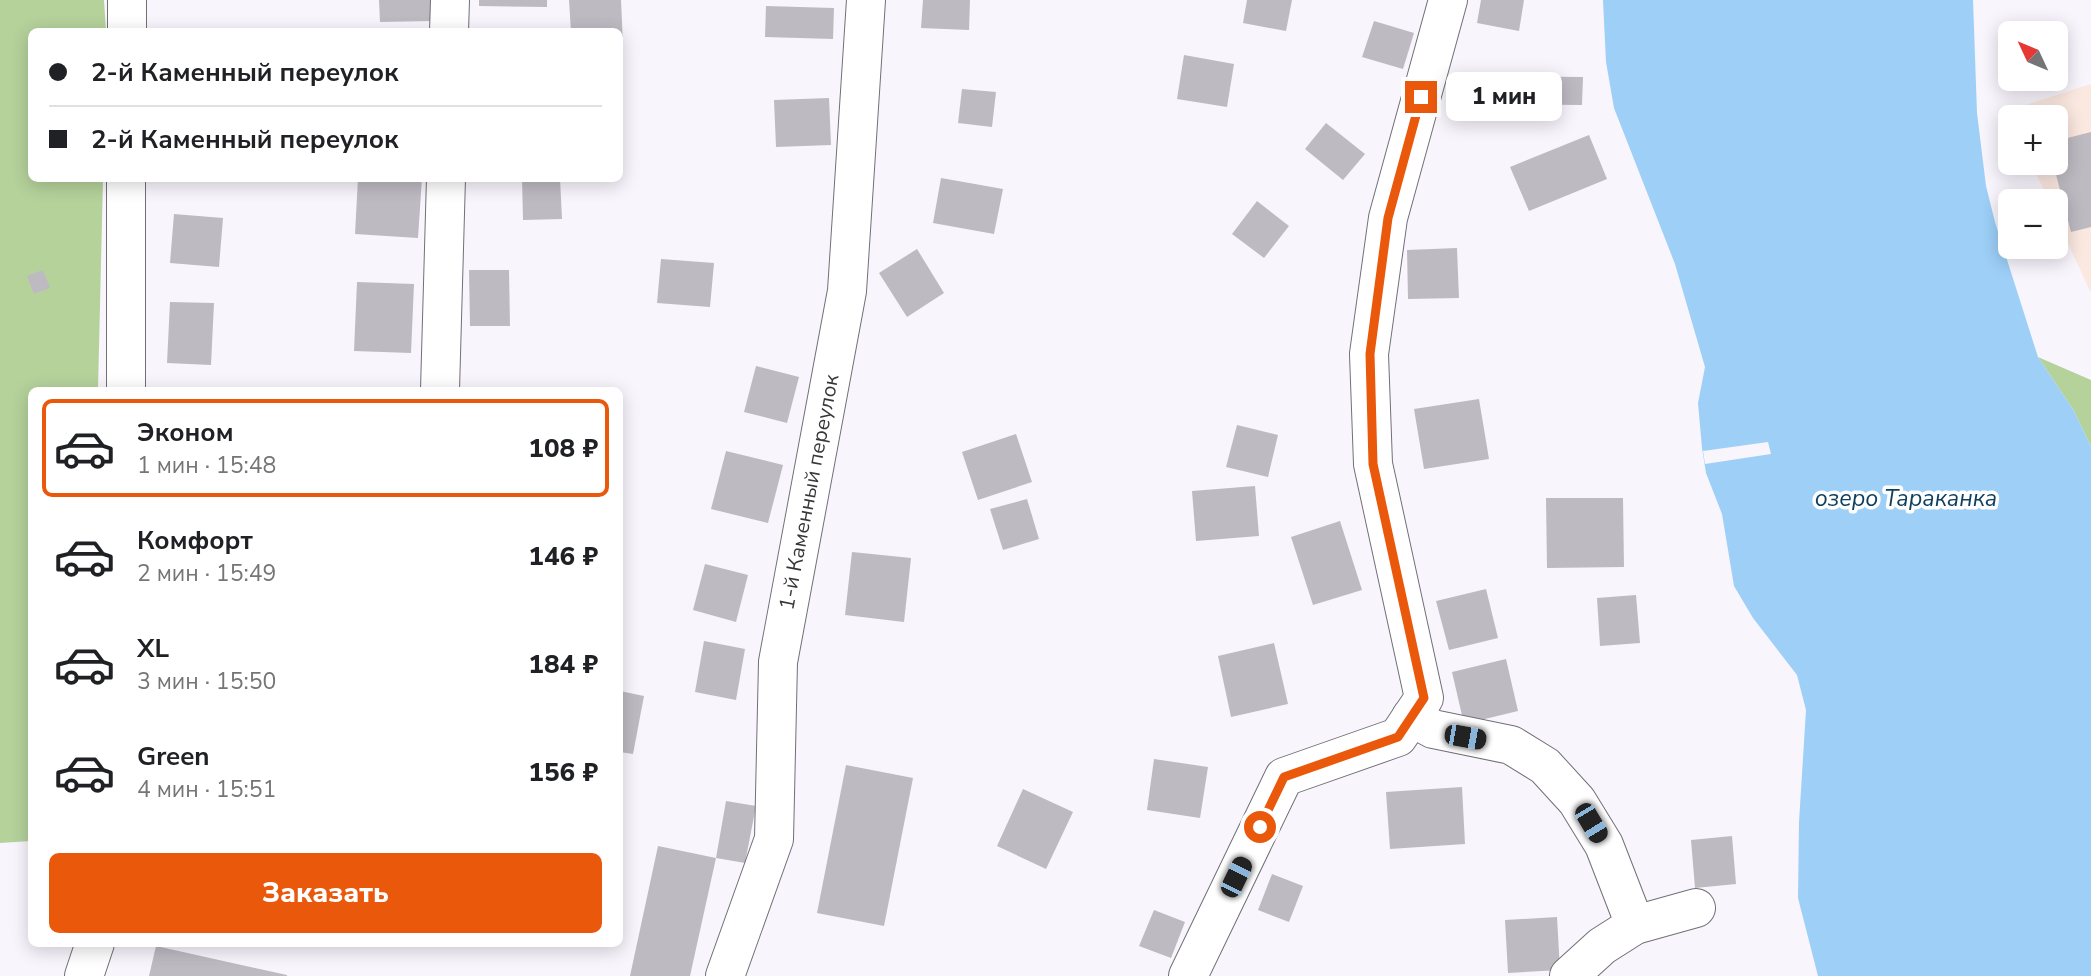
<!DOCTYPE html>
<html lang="ru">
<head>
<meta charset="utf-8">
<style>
	body { margin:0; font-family:"Nunito Sans",sans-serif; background:#f2f2f2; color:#202124; height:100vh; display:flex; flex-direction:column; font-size:26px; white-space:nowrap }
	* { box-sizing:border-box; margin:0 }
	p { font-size:23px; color:#757577 }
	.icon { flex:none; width:38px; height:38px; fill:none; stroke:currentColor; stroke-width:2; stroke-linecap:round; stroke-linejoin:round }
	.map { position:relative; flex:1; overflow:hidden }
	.details { position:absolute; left:28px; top:387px; width:595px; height:560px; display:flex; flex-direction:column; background:#fff; border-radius:10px; box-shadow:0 4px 18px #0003 }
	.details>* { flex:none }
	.banner { position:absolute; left:28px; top:28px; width:595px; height:154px; border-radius:10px; box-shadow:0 4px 18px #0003; display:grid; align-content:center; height:154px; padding:0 21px; background:#fff }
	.needle { width:46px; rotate:314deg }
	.tools { position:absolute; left:1998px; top:21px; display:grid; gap:14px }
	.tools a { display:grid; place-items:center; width:70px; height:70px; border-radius:10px; background:#fff; box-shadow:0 4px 18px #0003; font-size:35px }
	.end { position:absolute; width:32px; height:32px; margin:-16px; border:9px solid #ea580c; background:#fff; box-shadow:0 0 0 4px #fff }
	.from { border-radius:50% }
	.bubble { position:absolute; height:49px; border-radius:10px; background:#fff; box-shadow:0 4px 18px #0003; font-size:23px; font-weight:800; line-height:49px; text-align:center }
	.car { position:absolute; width:21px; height:42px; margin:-21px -10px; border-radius:9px; box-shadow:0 0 5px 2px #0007; background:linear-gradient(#222 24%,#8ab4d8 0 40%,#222 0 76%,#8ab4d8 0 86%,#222 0) }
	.banner b { display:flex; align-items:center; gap:24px; height:66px; font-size:26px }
	.banner b+b { border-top:2px solid #e0e0e0 }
	.banner i { width:18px; height:18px; background:#202124 }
	ul { padding:12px 0 0; list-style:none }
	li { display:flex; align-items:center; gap:21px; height:98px; margin:0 14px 10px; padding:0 7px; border:4px solid transparent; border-radius:10px }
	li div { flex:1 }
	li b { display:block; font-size:26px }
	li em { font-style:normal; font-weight:800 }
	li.current { border-color:#ea580c }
	li>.icon { width:63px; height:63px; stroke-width:1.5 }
	.cta { display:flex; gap:14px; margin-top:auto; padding:14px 21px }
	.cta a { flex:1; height:80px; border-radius:10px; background:#ea580c; color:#fff; font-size:28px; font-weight:800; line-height:80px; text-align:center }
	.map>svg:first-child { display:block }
	.industrial { fill:#fbe8e0 }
	.green { fill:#b5d29b }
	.water { fill:#9dcff7 }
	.pier { fill:#f9f5fd }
	.building { fill:#bebac2 }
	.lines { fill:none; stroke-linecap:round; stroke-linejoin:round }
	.minor-casing { stroke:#726f76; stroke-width:40 }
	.minor { stroke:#fff; stroke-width:38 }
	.route { stroke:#ea580c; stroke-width:9 }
	.labels { text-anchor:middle; stroke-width:7; stroke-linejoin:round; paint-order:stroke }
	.street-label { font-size:21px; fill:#383639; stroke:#fff }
	.water-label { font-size:23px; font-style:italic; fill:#0f3f60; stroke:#fff }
</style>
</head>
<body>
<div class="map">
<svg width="2091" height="976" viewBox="0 0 2091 976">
	<rect width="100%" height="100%" fill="#f9f5fd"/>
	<polygon class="industrial" points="2091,84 2091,293 2056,218 2056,201 2049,201 2031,163 2056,163 2056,117 2011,117 2011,120 2007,111"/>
	<g class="green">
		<polygon points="0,0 104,0 106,31 32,32 32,178 103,179 98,390 32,390 31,841 0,843"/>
		<polygon points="2038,357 2091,380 2091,447 2074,411"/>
	</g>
	<polygon class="water" points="1603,0 1973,0 1977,113 1986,186 1995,222 2038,357 2074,411 2091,447 2091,976 1818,976 1798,898 1799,822 1806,710 1797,675 1753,618 1734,586 1722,514 1706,473 1702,448 1698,403 1705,367 1675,264 1614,108 1606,62"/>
	<polygon class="pier" points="1768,442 1771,454 1705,464 1703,451"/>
	<g class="building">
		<polygon points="379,0 433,0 434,21 380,22"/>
		<polygon points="479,0 547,0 547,7 479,6"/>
		<polygon points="569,0 621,0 623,44 620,44 620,32 571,32"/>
		<polygon points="923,0 970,0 969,30 921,28"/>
		<polygon points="1247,0 1292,0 1286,31 1243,23"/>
		<polygon points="1481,0 1524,0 1519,31 1477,23"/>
		<polygon points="766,6 834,8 833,39 765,37"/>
		<polygon points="1374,21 1414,33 1403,69 1362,57"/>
		<polygon points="1184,55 1234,64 1227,107 1177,99"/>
		<polygon points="1466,76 1583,77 1582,105 1466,104"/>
		<polygon points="962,89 996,92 992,127 958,123"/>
		<polygon points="829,98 831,145 776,147 774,100"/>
		<polygon points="1326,123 1365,154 1343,180 1305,149"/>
		<polygon points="2091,132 2091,227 2071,232 2053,163 2056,163 2056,141"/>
		<polygon points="1589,135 1607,179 1529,211 1510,167"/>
		<polygon points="358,178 422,178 418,238 355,234"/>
		<polygon points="522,178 560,178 562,219 523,220"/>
		<polygon points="941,178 1003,189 994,234 933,223"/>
		<polygon points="1257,201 1289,226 1264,258 1232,234"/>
		<polygon points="174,214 223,218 219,267 170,263"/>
		<polygon points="1457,248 1459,298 1408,299 1407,250"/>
		<polygon points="917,249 944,293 907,317 879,273"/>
		<polygon points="661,259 714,263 710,307 657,303"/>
		<polygon points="43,270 50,288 34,294 27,276"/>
		<polygon points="469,270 509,270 510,326 470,326"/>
		<polygon points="357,282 414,284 411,353 354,351"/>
		<polygon points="170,302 214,303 211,365 167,363"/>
		<polygon points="756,366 799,377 787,423 744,412"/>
		<polygon points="1479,399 1489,459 1424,469 1414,409"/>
		<polygon points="1237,425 1278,435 1268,477 1226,467"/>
		<polygon points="1016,434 1032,482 978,500 962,452"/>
		<polygon points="726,451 783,465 768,523 711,509"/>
		<polygon points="1255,486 1259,536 1196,541 1192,491"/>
		<polygon points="1546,498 1623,498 1624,567 1547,568"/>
		<polygon points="1027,499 1039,539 1003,550 990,509"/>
		<polygon points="1340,521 1362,590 1313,605 1291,537"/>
		<polygon points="852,552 911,558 904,622 845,615"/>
		<polygon points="705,564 748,575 736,622 693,610"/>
		<polygon points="1486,589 1498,638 1449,650 1436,601"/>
		<polygon points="1636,595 1640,643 1600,646 1597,598"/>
		<polygon points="704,641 745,649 736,700 695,692"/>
		<polygon points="1274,643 1288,704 1231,717 1218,656"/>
		<polygon points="1506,659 1518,711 1464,724 1452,672"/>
		<polygon points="620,691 644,696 633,754 620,752"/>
		<polygon points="1154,759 1208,767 1200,818 1147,810"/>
		<polygon points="846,765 913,778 884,926 817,913"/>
		<polygon points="1462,787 1465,844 1390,849 1386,792"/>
		<polygon points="1023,789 1073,812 1046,869 997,846"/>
		<polygon points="726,801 756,806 745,863 716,858"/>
		<polygon points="1732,836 1736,884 1695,888 1691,840"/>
		<polygon points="658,846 716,858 690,976 630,976"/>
		<polygon points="1272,874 1303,886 1289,922 1258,910"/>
		<polygon points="1154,910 1185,922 1171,958 1139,946"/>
		<polygon points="1557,917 1560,970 1508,973 1505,920"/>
		<polygon points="156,946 287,975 287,976 149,976"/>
	</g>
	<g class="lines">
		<g class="minor-casing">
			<g id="minor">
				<polyline points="127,32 127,0"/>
				<polyline points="449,32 450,0"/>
				<polyline points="126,390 126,178"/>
				<polyline points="440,390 446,178"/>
				<polyline points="1411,717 1433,729 1511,745 1545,766 1577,801 1604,845 1635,925"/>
				<polyline points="84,976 95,943"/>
				<polyline points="725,976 774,839 778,662 847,291 866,0"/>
				<polyline points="1188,976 1284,777 1398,737 1424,698 1373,464 1369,354 1388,218 1448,0"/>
				<polyline points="1569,976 1602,946 1635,925 1696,908"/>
			</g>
		</g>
		<use href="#minor" class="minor"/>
	</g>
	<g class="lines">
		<polyline class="route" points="1260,827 1284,777 1398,737 1424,698 1373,464 1370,354 1388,218 1421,97"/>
	</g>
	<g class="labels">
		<g class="street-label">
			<text transform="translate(809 492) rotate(-79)" y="7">1-й Каменный переулок</text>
		</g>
		<g class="water-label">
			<text x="1906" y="506">озеро Тараканка</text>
		</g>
	</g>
</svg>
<div class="tools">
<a><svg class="needle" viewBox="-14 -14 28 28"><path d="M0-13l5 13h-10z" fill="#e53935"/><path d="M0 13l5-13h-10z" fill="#757577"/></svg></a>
<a>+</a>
<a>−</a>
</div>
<i class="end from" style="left:1260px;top:827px"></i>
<i class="end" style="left:1421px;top:97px"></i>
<div class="bubble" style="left:1446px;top:72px;width:116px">1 мин</div>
<i class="car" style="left:1465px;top:737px;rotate:100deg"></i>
<i class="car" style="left:1591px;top:823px;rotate:149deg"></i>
<i class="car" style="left:1236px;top:877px;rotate:26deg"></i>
<div class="banner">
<b><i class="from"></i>2-й Каменный переулок</b>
<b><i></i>2-й Каменный переулок</b>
</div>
<section class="details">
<ul>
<li class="current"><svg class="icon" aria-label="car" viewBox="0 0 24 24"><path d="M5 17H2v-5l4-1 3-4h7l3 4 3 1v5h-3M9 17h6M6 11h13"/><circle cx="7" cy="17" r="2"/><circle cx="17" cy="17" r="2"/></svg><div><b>Эконом</b><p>1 мин · 15:48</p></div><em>108 ₽</em></li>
<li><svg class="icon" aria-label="car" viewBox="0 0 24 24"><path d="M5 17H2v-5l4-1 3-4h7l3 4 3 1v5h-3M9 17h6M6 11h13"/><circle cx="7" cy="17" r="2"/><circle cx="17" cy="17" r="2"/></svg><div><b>Комфорт</b><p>2 мин · 15:49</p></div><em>146 ₽</em></li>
<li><svg class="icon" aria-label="car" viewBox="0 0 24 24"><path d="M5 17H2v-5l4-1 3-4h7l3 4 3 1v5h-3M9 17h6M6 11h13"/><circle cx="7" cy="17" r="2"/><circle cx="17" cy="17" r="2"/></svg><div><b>XL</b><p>3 мин · 15:50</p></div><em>184 ₽</em></li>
<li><svg class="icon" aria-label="car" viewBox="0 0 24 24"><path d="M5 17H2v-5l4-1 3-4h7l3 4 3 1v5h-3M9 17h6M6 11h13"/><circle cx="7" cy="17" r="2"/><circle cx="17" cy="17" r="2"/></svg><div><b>Green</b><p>4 мин · 15:51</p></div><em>156 ₽</em></li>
</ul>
<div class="cta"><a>Заказать</a></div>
</section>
</div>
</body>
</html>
